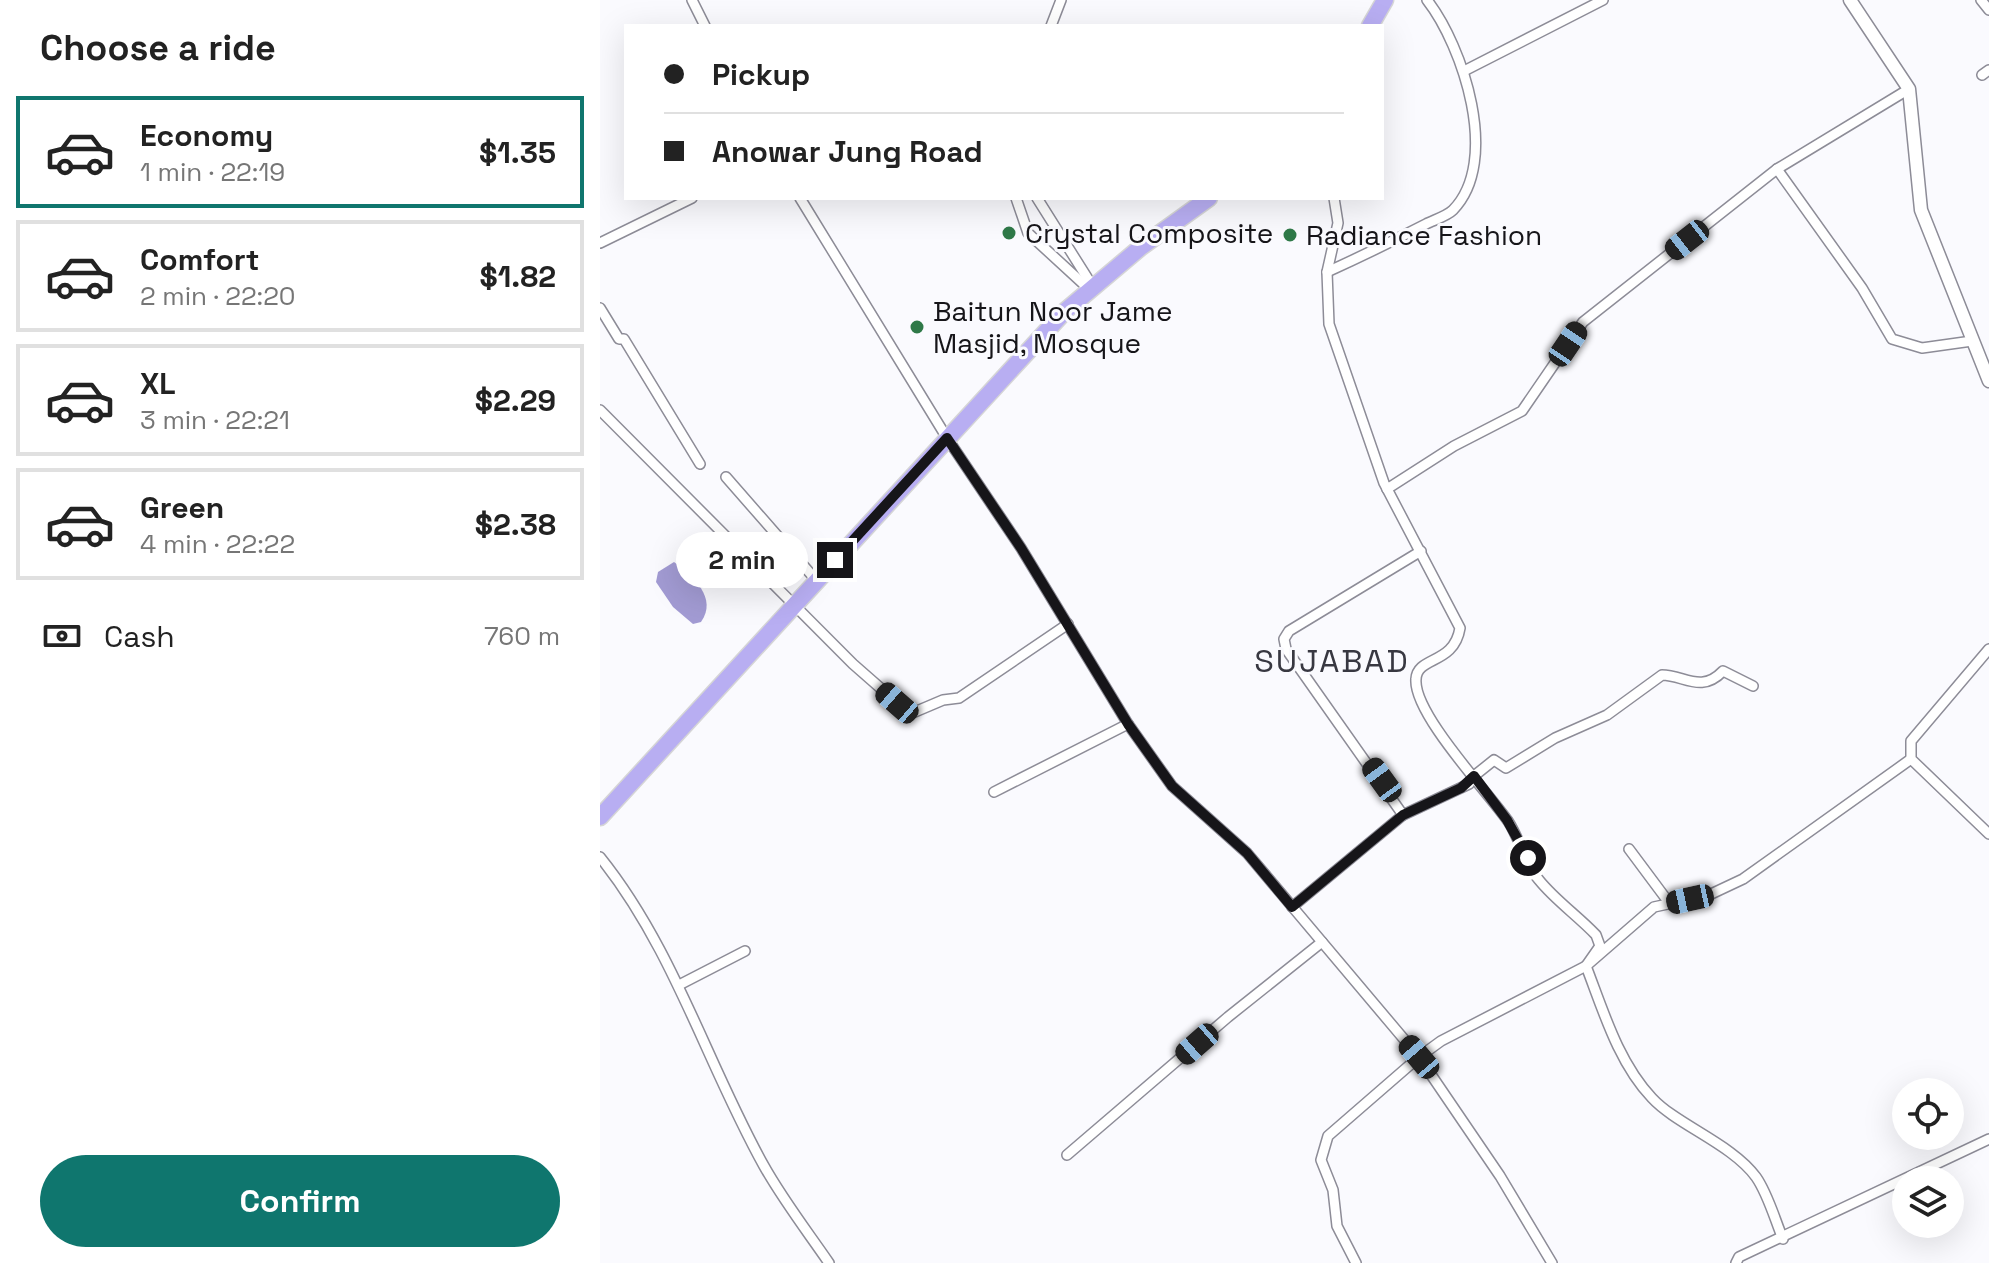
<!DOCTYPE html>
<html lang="en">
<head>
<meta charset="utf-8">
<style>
	body { margin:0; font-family:"Space Grotesk",sans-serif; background:#f2f2f2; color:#222; height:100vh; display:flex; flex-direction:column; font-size:30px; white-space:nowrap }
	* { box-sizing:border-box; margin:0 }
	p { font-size:26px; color:#767676 }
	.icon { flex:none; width:44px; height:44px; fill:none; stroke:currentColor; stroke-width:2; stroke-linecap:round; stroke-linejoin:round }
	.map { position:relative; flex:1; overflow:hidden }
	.details { display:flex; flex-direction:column; background:#fff; width:600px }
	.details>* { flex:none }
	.top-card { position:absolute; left:24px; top:24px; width:760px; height:176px; border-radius:0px; box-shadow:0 8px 32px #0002; display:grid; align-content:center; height:176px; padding:0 40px; background:#fff }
	.buttons { position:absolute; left:1292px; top:1078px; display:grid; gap:16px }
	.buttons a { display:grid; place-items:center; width:72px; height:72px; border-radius:50%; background:#fff; box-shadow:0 8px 32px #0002; font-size:40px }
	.end { position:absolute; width:36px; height:36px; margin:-18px; border:10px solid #161519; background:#fff; box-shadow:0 0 0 4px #fff }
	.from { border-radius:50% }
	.bubble { position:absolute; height:56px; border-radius:28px; background:#fff; box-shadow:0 8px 32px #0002; font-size:26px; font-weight:700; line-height:56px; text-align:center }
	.car { position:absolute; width:24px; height:48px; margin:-24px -12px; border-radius:10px; box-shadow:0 0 6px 2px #0007; background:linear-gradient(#222 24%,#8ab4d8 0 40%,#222 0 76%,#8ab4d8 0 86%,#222 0) }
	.top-card b { display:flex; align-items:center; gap:28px; height:76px; font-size:30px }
	.top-card b+b { border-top:2px solid #e0e0e0 }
	.top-card i { width:20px; height:20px; background:#222 }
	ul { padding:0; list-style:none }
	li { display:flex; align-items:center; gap:24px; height:112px; margin:0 16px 12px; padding:0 24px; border:4px solid #e0e0e0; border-radius:0px }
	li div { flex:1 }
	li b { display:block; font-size:30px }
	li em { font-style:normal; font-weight:700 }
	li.on { border-color:#0f766e }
	li>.icon { width:72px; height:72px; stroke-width:1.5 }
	h2 { padding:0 40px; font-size:36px; line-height:96px }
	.pay { display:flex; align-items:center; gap:20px; height:88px; padding:0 40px; font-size:30px }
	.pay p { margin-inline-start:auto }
	.action { display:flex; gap:16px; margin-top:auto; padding:16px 40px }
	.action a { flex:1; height:92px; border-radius:48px; background:#0f766e; color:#fff; font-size:32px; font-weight:700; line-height:92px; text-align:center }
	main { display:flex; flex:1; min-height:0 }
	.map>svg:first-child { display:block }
	.water { fill:#a29bd3 }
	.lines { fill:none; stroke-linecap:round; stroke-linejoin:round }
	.minor-casing { stroke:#8d8c97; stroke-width:12 }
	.tertiary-casing { stroke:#8d8c97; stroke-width:15 }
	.trunk-casing { stroke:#d5d5d6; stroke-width:19 }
	.minor { stroke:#fff; stroke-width:9 }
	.tertiary { stroke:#fff; stroke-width:12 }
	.trunk { stroke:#b8aef2; stroke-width:16 }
	.route { stroke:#161519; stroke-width:10 }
	.poi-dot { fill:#2f7948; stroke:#fafafe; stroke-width:3 }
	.labels { text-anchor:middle; stroke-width:6; stroke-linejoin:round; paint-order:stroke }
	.poi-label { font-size:28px; fill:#161519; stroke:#fafafe; text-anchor:start }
	.quarter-label { font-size:32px; letter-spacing:2px; fill:#383841; stroke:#fafafe }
</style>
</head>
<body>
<main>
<section class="details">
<h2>Choose a ride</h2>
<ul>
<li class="on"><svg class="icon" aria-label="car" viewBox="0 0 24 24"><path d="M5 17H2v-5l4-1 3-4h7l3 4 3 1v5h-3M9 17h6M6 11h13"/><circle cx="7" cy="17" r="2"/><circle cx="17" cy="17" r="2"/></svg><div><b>Economy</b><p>1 min · 22:19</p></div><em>$1.35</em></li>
<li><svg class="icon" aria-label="car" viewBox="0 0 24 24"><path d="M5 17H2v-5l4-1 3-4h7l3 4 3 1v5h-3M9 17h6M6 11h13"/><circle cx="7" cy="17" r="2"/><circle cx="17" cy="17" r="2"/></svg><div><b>Comfort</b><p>2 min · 22:20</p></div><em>$1.82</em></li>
<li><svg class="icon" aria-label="car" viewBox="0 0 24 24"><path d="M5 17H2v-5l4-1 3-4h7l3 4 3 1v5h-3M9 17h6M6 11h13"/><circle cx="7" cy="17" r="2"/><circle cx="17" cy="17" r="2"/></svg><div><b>XL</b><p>3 min · 22:21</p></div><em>$2.29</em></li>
<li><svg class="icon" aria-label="car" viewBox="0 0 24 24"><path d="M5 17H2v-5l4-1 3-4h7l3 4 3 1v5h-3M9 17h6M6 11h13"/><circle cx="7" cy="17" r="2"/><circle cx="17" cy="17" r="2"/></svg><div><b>Green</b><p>4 min · 22:22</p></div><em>$2.38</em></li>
</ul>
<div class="pay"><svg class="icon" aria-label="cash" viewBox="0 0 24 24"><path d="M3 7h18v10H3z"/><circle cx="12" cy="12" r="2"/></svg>Cash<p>760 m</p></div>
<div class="action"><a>Confirm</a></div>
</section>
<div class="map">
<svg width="1389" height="1263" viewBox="0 0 1389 1263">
	<rect width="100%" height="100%" fill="#fafafe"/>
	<path class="water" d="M74 562C93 576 118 598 101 622L93 624 73 607 56 582 58 572Z"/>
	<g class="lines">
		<g class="minor-casing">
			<g id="minor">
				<polyline points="92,0 105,26"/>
				<polyline points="1381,0 1389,10"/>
				<polyline points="451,26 461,0"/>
				<polyline points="864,71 1003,0"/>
				<polyline points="1382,75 1389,70"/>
				<polyline points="1177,169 1262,288 1292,339 1322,348 1372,341"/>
				<polyline points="200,198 347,438 421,548 528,724 572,786 647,853 819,1057 841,1041 986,966 1054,907 1109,895 1143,879 1311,759"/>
				<polyline points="416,198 428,233 490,290"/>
				<polyline points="437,198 493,287"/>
				<path d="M734 198 738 223 727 272 729 324 784 483 860 628C854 665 817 656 816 679 813 713 887 791 908 821 920 839 925 864 939 880 955 900 978 916 996 935L1000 946 986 966C1003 1010 1018 1062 1052 1098 1077 1125 1132 1144 1156 1177 1168 1194 1175 1220 1183 1239"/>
				<polyline points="0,243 92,198"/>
				<path d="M727 272C760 257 793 241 826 224 834 220 847 216 853 210 901 161 863 46 827 0"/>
				<polyline points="0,308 19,339 24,339 100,464"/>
				<polyline points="0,410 253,664 310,714 343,700 359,698 468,624"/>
				<polyline points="126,477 216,580"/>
				<polyline points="787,489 854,446 922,411 983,322 1177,169 1309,89"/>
				<polyline points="1389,649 1311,741 1311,759 1389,834"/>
				<polyline points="394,792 528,724"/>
				<path d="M803 815 869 784 874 776 894 760 906 768 955 738 1007 715 1062 675C1084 675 1101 694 1123 671L1153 686"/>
				<polyline points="1029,849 1070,904"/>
				<path d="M0 857C74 949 107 1064 164 1166 183 1200 207 1231 229 1263"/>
				<polyline points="692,907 803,815 686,649 684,639 689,631 821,551"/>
				<polyline points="79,985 145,951"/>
				<polyline points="467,1155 628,1017 722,942"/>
				<polyline points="756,1263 737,1226 733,1190 721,1160 728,1136 819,1057 900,1176 952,1263"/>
				<polyline points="1136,1263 1139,1257 1389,1139"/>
			</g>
		</g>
		<g class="tertiary-casing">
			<polyline id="tertiary" points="1250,0 1309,89 1321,210 1389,381"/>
		</g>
		<g class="trunk-casing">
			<g id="trunk">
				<polyline points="770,26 785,0"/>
				<polyline points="0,817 464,312 541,247 609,198"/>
			</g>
		</g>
		<use href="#minor" class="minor"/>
		<use href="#tertiary" class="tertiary"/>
		<use href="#trunk" class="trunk"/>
	</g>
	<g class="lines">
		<polyline class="route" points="235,560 347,438 421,548 528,724 572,786 647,853 692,907 803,815 861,788 874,776 907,820 928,858"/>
	</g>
	<g class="poi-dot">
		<circle cx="409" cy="233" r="8"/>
		<circle cx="690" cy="235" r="8"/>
		<circle cx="317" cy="327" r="8"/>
	</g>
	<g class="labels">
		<g class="poi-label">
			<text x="425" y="243">Crystal Composite</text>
			<text x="706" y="245">Radiance Fashion</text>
			<text x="333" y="321">Baitun Noor Jame<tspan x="333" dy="32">Masjid, Mosque</tspan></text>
		</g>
		<g class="quarter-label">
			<text x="732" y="672">SUJABAD</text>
		</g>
	</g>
</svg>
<div class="buttons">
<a><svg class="icon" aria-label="locate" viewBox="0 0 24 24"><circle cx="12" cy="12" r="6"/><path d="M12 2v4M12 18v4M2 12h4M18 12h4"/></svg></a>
<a><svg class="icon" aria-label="layers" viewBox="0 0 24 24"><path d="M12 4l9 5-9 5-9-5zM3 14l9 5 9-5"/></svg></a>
</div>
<i class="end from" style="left:928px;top:858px"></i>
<i class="end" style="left:235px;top:560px"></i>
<div class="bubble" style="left:76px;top:532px;width:132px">2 min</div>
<i class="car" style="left:1087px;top:240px;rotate:232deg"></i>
<i class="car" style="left:968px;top:344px;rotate:34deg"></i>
<i class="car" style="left:297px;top:703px;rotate:311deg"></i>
<i class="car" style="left:782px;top:780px;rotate:324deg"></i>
<i class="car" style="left:1090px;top:899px;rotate:258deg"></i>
<i class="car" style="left:597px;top:1044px;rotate:229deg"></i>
<i class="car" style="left:819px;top:1057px;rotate:320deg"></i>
<div class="top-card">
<b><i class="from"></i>Pickup</b>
<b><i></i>Anowar Jung Road</b>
</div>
</div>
</main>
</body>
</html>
